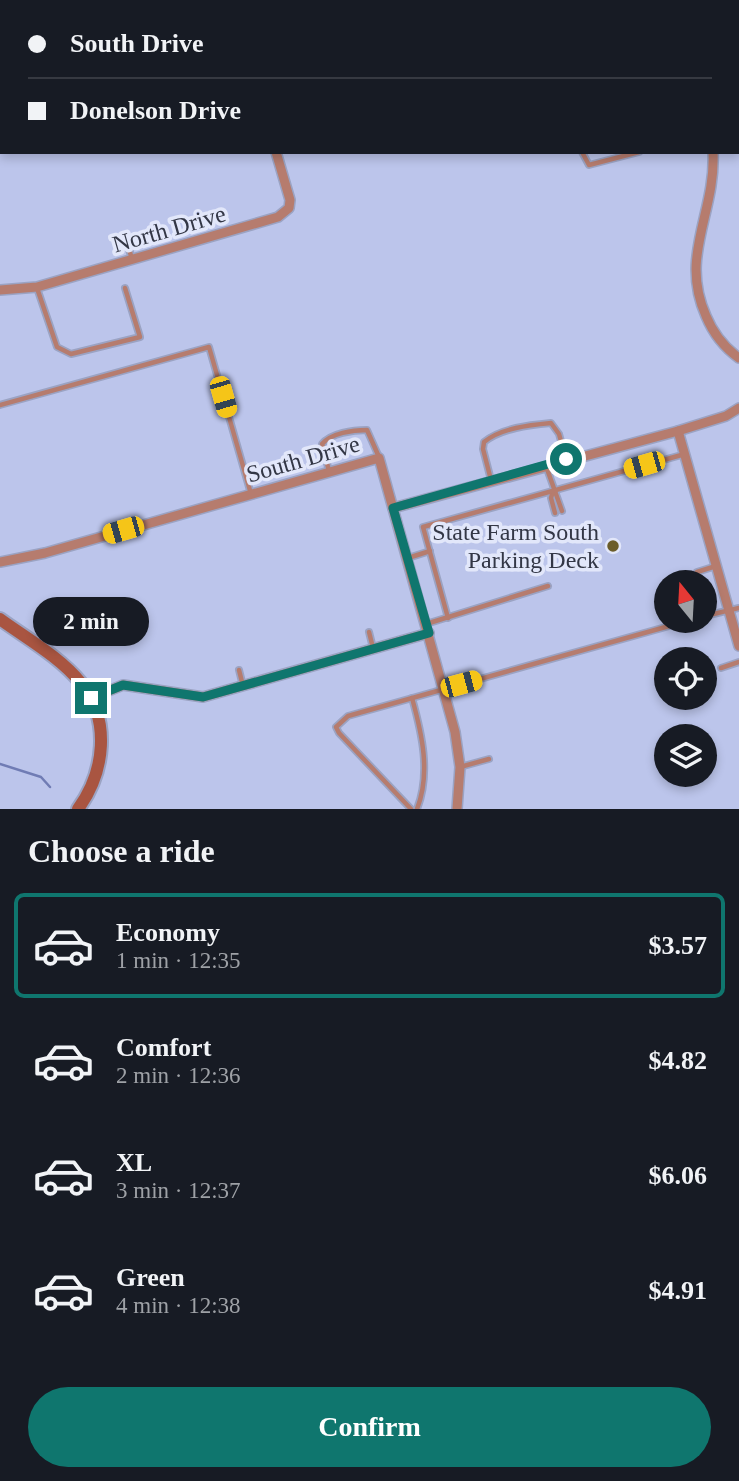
<!DOCTYPE html>
<html lang="en">
<head>
<meta charset="utf-8">
<style>
	body { margin:0; font-family:"Times New Roman",serif; background:#20242c; color:#f1f3f6; height:100vh; display:flex; flex-direction:column; font-size:26px; white-space:nowrap }
	* { box-sizing:border-box; margin:0 }
	p { font-size:23px; color:#9ea1a6 }
	.icon { flex:none; width:38px; height:38px; fill:none; stroke:currentColor; stroke-width:2; stroke-linecap:round; stroke-linejoin:round }
	.map { position:relative; height:809px; overflow:hidden }
	.side { display:flex; flex-direction:column; background:#171b24; flex:1 }
	.side>* { flex:none }
	.top-card { position:absolute; left:0px; top:0px; width:740px; height:154px; box-shadow:0 4px 10px #0003; display:grid; align-content:center; height:154px; padding:0 28px; background:#171b24 }
	.needle { width:46px; rotate:342deg }
	.fabs { position:absolute; left:654px; top:570px; display:grid; gap:14px }
	.fabs a { display:grid; place-items:center; width:63px; height:63px; border-radius:50%; background:#171b24; box-shadow:0 4px 10px #0003; font-size:35px }
	.end { position:absolute; width:32px; height:32px; margin:-16px; border:9px solid #0f766e; background:#fff; box-shadow:0 0 0 4px #fff }
	.from { border-radius:50% }
	.bubble { position:absolute; height:49px; border-radius:24px; background:#171b24; box-shadow:0 4px 10px #0003; font-size:23px; font-weight:600; line-height:49px; text-align:center }
	.car { position:absolute; width:21px; height:42px; margin:-21px -10px; border-radius:9px; box-shadow:0 0 5px 2px #0007; background:linear-gradient(#f5c518 24%,#345 0 40%,#f5c518 0 76%,#345 0 86%,#f5c518 0) }
	.top-card b { display:flex; align-items:center; gap:24px; height:66px; font-size:26px }
	.top-card b+b { border-top:2px solid #363941 }
	.top-card i { width:18px; height:18px; background:#f1f3f6 }
	ul { padding:0; list-style:none }
	li { display:flex; align-items:center; gap:21px; height:105px; margin:0 14px 10px; padding:0 14px; border:4px solid transparent; border-radius:10px }
	li div { flex:1 }
	li b { display:block; font-size:26px }
	li em { font-style:normal; font-weight:600 }
	li.selected { border-color:#0f766e }
	li>.icon { width:63px; height:63px; stroke-width:1.5 }
	h2 { padding:0 28px; font-size:32px; line-height:84px }
	.primary-button { display:flex; gap:14px; margin-top:auto; padding:14px 28px }
	.primary-button a { flex:1; height:80px; border-radius:42px; background:#0f766e; color:#fff; font-size:28px; font-weight:600; line-height:80px; text-align:center }
	.map>svg:first-child { display:block }
	.lines { fill:none; stroke-linecap:round; stroke-linejoin:round }
	.stream { stroke:#707cb4; stroke-width:2.5 }
	.lane-casing { stroke:#9ba3c3; stroke-width:8 }
	.street-casing { stroke:#9ba3c3; stroke-width:12 }
	.secondary-casing { stroke:#9ba3c3; stroke-width:16 }
	.lane { stroke:#b67c6e; stroke-width:4.5 }
	.street { stroke:#b67c6e; stroke-width:9 }
	.secondary { stroke:#a95541; stroke-width:12 }
	.route { stroke:#0f766e; stroke-width:9 }
	.poi-dot { fill:#6b5d2a; stroke:#e2e7fa; stroke-width:2.5 }
	.labels { text-anchor:middle; stroke-width:7; stroke-linejoin:round; paint-order:stroke }
	.street-label { font-size:24px; fill:#333746; stroke:#e2e7fa }
	.poi-label { font-size:24px; fill:#333746; stroke:#e2e7fa; text-anchor:end }
</style>
</head>
<body>
<div class="map">
<svg width="739" height="809" viewBox="0 0 739 809">
	<rect width="100%" height="100%" fill="#bcc5eb"/>
	<g class="lines">
		<polyline class="stream" points="0,764 41,777 50,787"/>
		<g class="lane-casing">
			<g id="lane">
				<polyline points="19,0 19,2"/>
				<polyline points="0,7 2,7"/>
				<polyline points="582,152 589,165 639,152"/>
				<polyline points="128,246 132,259"/>
				<polyline points="37,288 57,347 71,354 140,337 125,288"/>
				<polyline points="0,405 209,347 251,494"/>
				<polyline points="546,466 562,511"/>
				<path d="M329 471 322 444C331 433 353 430 367 430L379 457"/>
				<path d="M491 480 483 449 484 442C501 428 530 425 551 423L559 434 566 459"/>
				<polyline points="553,491 551,498 555,513"/>
				<polyline points="408,558 430,551"/>
				<polyline points="697,572 716,566"/>
				<polyline points="705,616 739,608"/>
				<polyline points="448,618 423,527 685,454"/>
				<polyline points="426,624 548,586"/>
				<polyline points="369,632 373,648"/>
				<polyline points="721,668 739,662"/>
				<polyline points="239,670 243,686"/>
				<path d="M412 698C422 734 431 773 417 809"/>
				<polyline points="460,767 489,759"/>
				<polyline points="411,809 339,733 336,727 348,716 687,621"/>
			</g>
		</g>
		<g class="street-casing">
			<g id="street">
				<polyline points="174,0 175,2"/>
				<polyline points="135,2 141,0"/>
				<polyline points="605,2 613,0"/>
				<polyline points="643,2 643,0"/>
				<polyline points="0,39 2,38"/>
				<path d="M713 152C716 213 679 256 706 316 713 333 725 348 739 358"/>
				<polyline points="0,290 37,287 278,217 289,208 290,200 276,152"/>
				<polyline points="678,431 739,646"/>
				<polyline points="393,508 678,431 726,416 739,408"/>
				<polyline points="0,562 45,553 379,458 455,732 460,767 457,809"/>
				<polyline points="91,698 123,685 203,697 429,633"/>
			</g>
		</g>
		<g class="secondary-casing">
			<path id="secondary" d="M0 619C26 638 60 657 81 683 111 720 105 772 78 809"/>
		</g>
		<use href="#lane" class="lane"/>
		<use href="#street" class="street"/>
		<use href="#secondary" class="secondary"/>
	</g>
	<g class="lines">
		<polyline class="route" points="91,698 123,685 203,697 429,633 393,508 566,459"/>
	</g>
	<circle class="poi-dot" cx="613" cy="546" r="7"/>
	<g class="labels">
		<g class="street-label">
			<text transform="translate(169 229) rotate(-16)" y="8">North Drive</text>
			<text transform="translate(303 459) rotate(-16)" y="8">South Drive</text>
		</g>
		<g class="poi-label">
			<text x="599" y="540">State Farm South<tspan x="599" dy="28">Parking Deck</tspan></text>
		</g>
	</g>
</svg>
<div class="fabs">
<a><svg class="needle" viewBox="-14 -14 28 28"><path d="M0-13l5 13h-10z" fill="#e53935"/><path d="M0 13l5-13h-10z" fill="#9ea1a6"/></svg></a>
<a><svg class="icon" aria-label="locate" viewBox="0 0 24 24"><circle cx="12" cy="12" r="6"/><path d="M12 2v4M12 18v4M2 12h4M18 12h4"/></svg></a>
<a><svg class="icon" aria-label="layers" viewBox="0 0 24 24"><path d="M12 4l9 5-9 5-9-5zM3 14l9 5 9-5"/></svg></a>
</div>
<i class="end from" style="left:566px;top:459px"></i>
<i class="end" style="left:91px;top:698px"></i>
<div class="bubble" style="left:33px;top:597px;width:116px">2 min</div>
<i class="car" style="left:223px;top:397px;rotate:164deg"></i>
<i class="car" style="left:644px;top:465px;rotate:254deg"></i>
<i class="car" style="left:123px;top:530px;rotate:254deg"></i>
<i class="car" style="left:461px;top:684px;rotate:75deg"></i>
<div class="top-card">
<b><i class="from"></i>South Drive</b>
<b><i></i>Donelson Drive</b>
</div>
</div>
<section class="side">
<h2>Choose a ride</h2>
<ul>
<li class="selected"><svg class="icon" aria-label="car" viewBox="0 0 24 24"><path d="M5 17H2v-5l4-1 3-4h7l3 4 3 1v5h-3M9 17h6M6 11h13"/><circle cx="7" cy="17" r="2"/><circle cx="17" cy="17" r="2"/></svg><div><b>Economy</b><p>1 min · 12:35</p></div><em>$3.57</em></li>
<li><svg class="icon" aria-label="car" viewBox="0 0 24 24"><path d="M5 17H2v-5l4-1 3-4h7l3 4 3 1v5h-3M9 17h6M6 11h13"/><circle cx="7" cy="17" r="2"/><circle cx="17" cy="17" r="2"/></svg><div><b>Comfort</b><p>2 min · 12:36</p></div><em>$4.82</em></li>
<li><svg class="icon" aria-label="car" viewBox="0 0 24 24"><path d="M5 17H2v-5l4-1 3-4h7l3 4 3 1v5h-3M9 17h6M6 11h13"/><circle cx="7" cy="17" r="2"/><circle cx="17" cy="17" r="2"/></svg><div><b>XL</b><p>3 min · 12:37</p></div><em>$6.06</em></li>
<li><svg class="icon" aria-label="car" viewBox="0 0 24 24"><path d="M5 17H2v-5l4-1 3-4h7l3 4 3 1v5h-3M9 17h6M6 11h13"/><circle cx="7" cy="17" r="2"/><circle cx="17" cy="17" r="2"/></svg><div><b>Green</b><p>4 min · 12:38</p></div><em>$4.91</em></li>
</ul>
<div class="primary-button"><a>Confirm</a></div>
</section>
</body>
</html>
